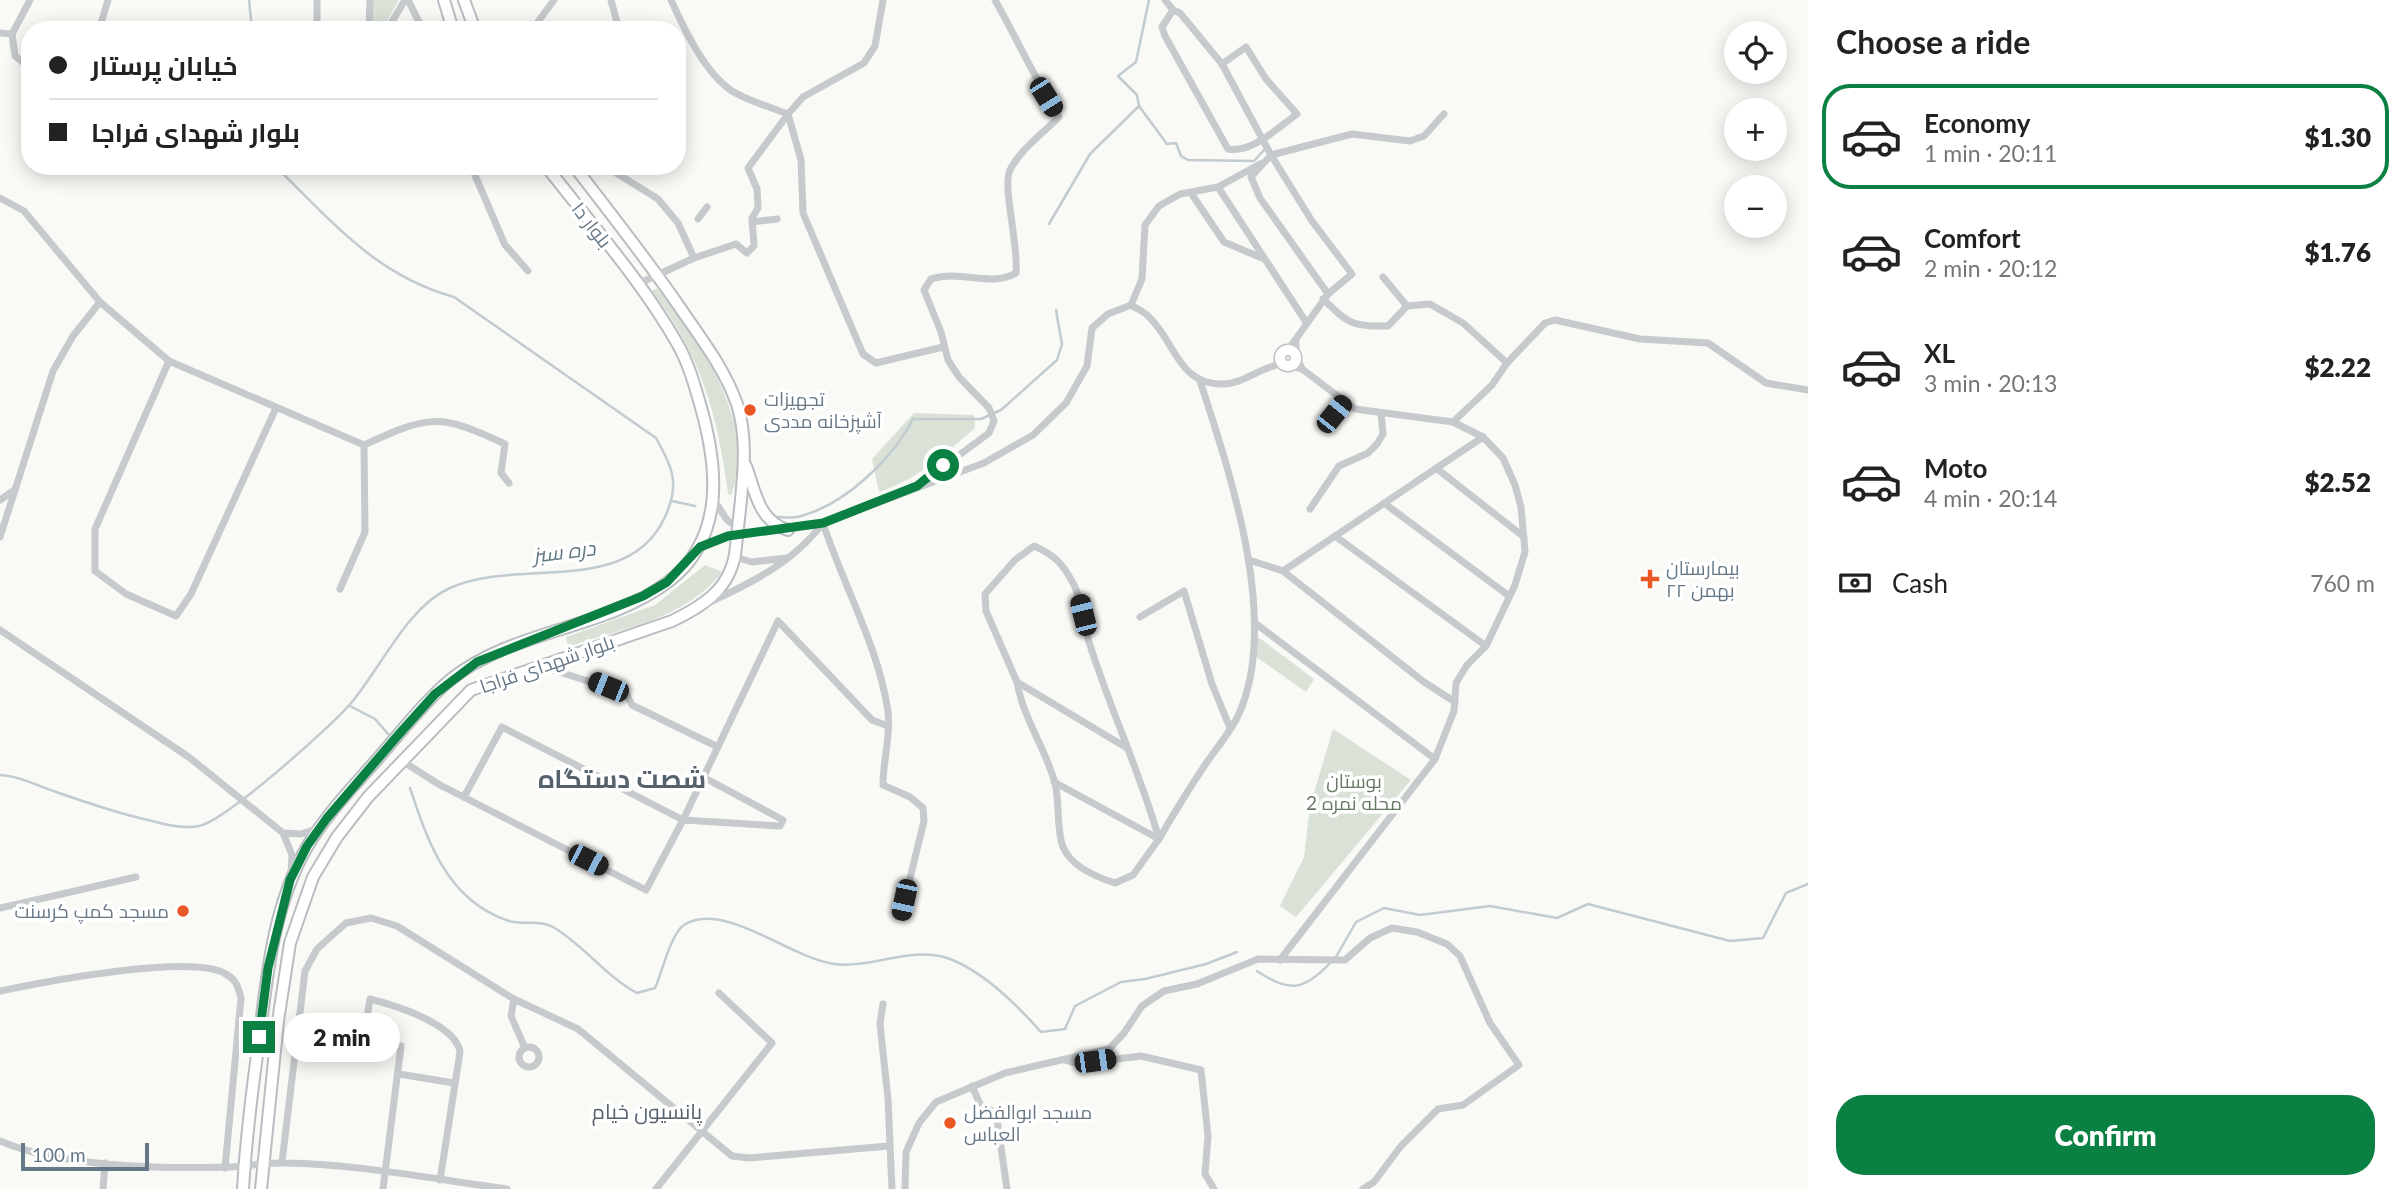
<!DOCTYPE html>
<html lang="en">
<head>
<meta charset="utf-8">
<style>
	body { margin:0; font-family:Lato,Cairo,sans-serif; background:#f2f2f2; color:#222; height:100vh; display:flex; flex-direction:column; font-size:26px; white-space:nowrap }
	* { box-sizing:border-box; margin:0 }
	p { font-size:23px; color:#767676 }
	.icon { flex:none; width:38px; height:38px; fill:none; stroke:currentColor; stroke-width:2; stroke-linecap:round; stroke-linejoin:round }
	.map { position:relative; flex:1; overflow:hidden }
	.side { display:flex; flex-direction:column; background:#fff; width:595px }
	.side>* { flex:none }
	.banner { position:absolute; left:21px; top:21px; width:665px; height:154px; border-radius:28px; box-shadow:0 4px 18px #0003; display:grid; align-content:center; height:154px; padding:0 28px; background:#fff }
	.controls { position:absolute; left:1724px; top:21px; display:grid; gap:14px }
	.controls a { display:grid; place-items:center; width:63px; height:63px; border-radius:50%; background:#fff; box-shadow:0 4px 18px #0003; font-size:35px }
	.scale { position:absolute; left:21px; bottom:18px; width:128px; box-sizing:border-box; padding-left:7px; border:4px solid #667888; border-top:0; font-size:19px; line-height:24px; white-space:nowrap; color:#667888; -webkit-text-stroke:5px #fff; paint-order:stroke }
	.end { position:absolute; width:32px; height:32px; margin:-16px; border:9px solid #0b8043; background:#fff; box-shadow:0 0 0 4px #fff }
	.from { border-radius:50% }
	.bubble { position:absolute; height:49px; border-radius:24px; background:#fff; box-shadow:0 4px 18px #0003; font-size:23px; font-weight:800; line-height:49px; text-align:center }
	.car { position:absolute; width:21px; height:42px; margin:-21px -10px; border-radius:9px; box-shadow:0 0 5px 2px #0007; background:linear-gradient(#222 24%,#8ab4d8 0 40%,#222 0 76%,#8ab4d8 0 86%,#222 0) }
	.banner b { display:flex; align-items:center; gap:24px; height:66px; font-size:26px }
	.banner b+b { border-top:2px solid #e0e0e0 }
	.banner i { width:18px; height:18px; background:#222 }
	ul { padding:0; list-style:none }
	li { display:flex; align-items:center; gap:21px; height:105px; margin:0 14px 10px; padding:0 14px; border:4px solid transparent; border-radius:28px }
	li div { flex:1 }
	li b { display:block; font-size:26px }
	li em { font-style:normal; font-weight:800 }
	li.on { border-color:#0b8043 }
	li>.icon { width:63px; height:63px; stroke-width:1.5 }
	h2 { padding:0 28px; font-size:32px; line-height:84px }
	.pay { display:flex; align-items:center; gap:18px; height:77px; padding:0 28px; font-size:26px }
	.pay p { margin-inline-start:auto }
	.primary-button { display:flex; gap:14px; margin-top:auto; padding:14px 28px }
	.primary-button a { flex:1; height:80px; border-radius:28px; background:#0b8043; color:#fff; font-size:28px; font-weight:800; line-height:80px; text-align:center }
	main { display:flex; flex:1; min-height:0 }
	.map>svg:first-child { display:block }
	.green { fill:#dae1d7 }
	.lines { fill:none; stroke-linecap:round; stroke-linejoin:round }
	.stream { stroke:#c1cbd0; stroke-width:2.5 }
	.secondary-casing { stroke:#babfc4; stroke-width:13 }
	.primary-casing { stroke:#b9bdc1; stroke-width:14 }
	.street { stroke:#c6cacd; stroke-width:7 }
	.secondary { stroke:#fff; stroke-width:10 }
	.primary { stroke:#fff; stroke-width:10 }
	.primary-bridge-casing { stroke:#b9bdc1; stroke-width:14; stroke-linecap:butt }
	.primary-bridge { stroke:#fff; stroke-width:10 }
	.route { stroke:#0b8043; stroke-width:9 }
	.poi-dot { fill:#eb5724; stroke:#fff; stroke-width:2.5 }
	.labels { text-anchor:middle; stroke-width:7; stroke-linejoin:round; paint-order:stroke }
	.street-label { font-size:19px; fill:#667888; stroke:#fff }
	.poi-label { font-size:19px; fill:#667888; stroke:#fff; text-anchor:start }
	.park-label { font-size:19px; fill:#667a62; stroke:#fff }
	.water-label { font-size:21px; font-style:italic; fill:#637a83; stroke:#fff }
	.neighbourhood-label { font-size:21px; fill:#55626d; stroke:#fff }
	.district-label { font-size:26px; font-weight:bold; fill:#55626d; stroke:#fff }
</style>
</head>
<body>
<main>
<div class="map">
<svg width="1808" height="1189" viewBox="0 0 1808 1189">
	<rect width="100%" height="100%" fill="#f9f9f6"/>
	<g class="green">
		<polygon points="373,0 399,0 382,30 372,30"/>
		<path d="M657 288C697 337 762 429 731 495L728 494C718 415 701 355 652 291Z"/>
		<path d="M914 413 974 415 975 428C945 454 917 480 879 492L872 459Z"/>
		<path d="M705 565 722 572C685 620 622 628 568 647L566 637 655 605Z"/>
		<polygon points="1258,637 1314,679 1306,692 1255,656"/>
		<polygon points="1333,729 1411,780 1296,917 1280,906 1304,857 1310,806"/>
	</g>
	<g class="lines">
		<g class="stream">
			<polyline points="249,0 252,30"/>
			<polyline points="1139,106 1167,144 1176,143 1181,156 1188,160 1254,161 1264,150"/>
			<polyline points="1049,224 1090,154 1139,106 1137,95 1118,76 1136,62 1149,0"/>
			<polyline points="672,501 695,506"/>
			<path d="M774 517C783 517 793 519 801 516 846 504 892 459 913 419H981L1001 410 1057 360 1062 344 1056 310"/>
			<polyline points="350,706 375,719 389,735"/>
			<path d="M0 775C19 776 38 786 56 792 88 803 119 814 152 821 166 825 184 829 199 826 225 821 331 727 351 703 381 668 407 607 450 588 516 557 628 598 665 517 680 484 673 468 656 438L454 297C375 275 332 221 275 166"/>
			<path d="M410 788C428 842 447 899 506 920 521 926 538 919 553 927 584 945 605 976 637 993L655 988C662 973 671 933 684 925 724 900 790 958 834 964 871 969 912 945 950 959 984 972 1018 1006 1041 1032L1065 1029 1075 1006 1121 982 1145 979 1206 964 1237 952"/>
			<polyline points="1336,957 1356,922 1384,908 1420,915 1490,906 1557,918 1588,904 1730,941 1763,938 1786,893 1808,884"/>
			<path d="M1257 971C1289 993 1304 991 1331 962"/>
		</g>
		<g class="secondary-casing">
			<circle id="secondary" cx="1288" cy="358" r="8"/>
		</g>
		<g class="primary-casing">
			<g id="primary">
				<polyline points="444,0 453,30"/>
				<polyline points="464,0 475,30"/>
				<path d="M574 166C611 214 649 262 683 312 703 341 725 370 737 404 747 435 744 468 741 500"/>
				<path d="M746 466C755 491 759 522 788 530"/>
				<path d="M243 1189C246 1139 252 1090 259 1041 267 975 273 906 307 847 326 814 355 785 380 756 402 731 424 702 450 680 513 629 604 630 668 582 726 538 718 466 700 404 694 383 688 362 677 343 641 280 591 224 546 166"/>
				<path d="M261 1189 278 1021 290 943 313 877 337 837 368 797 471 690 672 621C705 605 733 587 736 546"/>
			</g>
		</g>
		<g class="street">
			<polyline points="408,0 423,30"/>
			<polyline points="611,0 619,30"/>
			<path d="M671 0C685 30 704 72 732 91 748 101 770 107 788 114L803 97 864 63 875 46 883 0"/>
			<polyline points="1165,0 1173,10 1180,13 1222,64 1271,155 1312,221 1352,274 1328,294 1288,350"/>
			<path d="M1173 10 1162 27 1165 36 1228 149C1251 154 1279 127 1297 114L1266 79 1246 47 1222 64"/>
			<polyline points="99,30 108,0"/>
			<polyline points="317,30 317,0"/>
			<polyline points="369,30 370,0"/>
			<polyline points="387,30 405,0"/>
			<polyline points="532,30 554,0"/>
			<polyline points="0,33 12,34"/>
			<polyline points="30,68 15,56 12,34 30,0"/>
			<polyline points="788,114 801,160 803,213 863,354 876,363 943,347"/>
			<polyline points="471,166 505,245 528,271"/>
			<polyline points="605,166 658,199 678,223 694,258 638,284"/>
			<polyline points="1218,187 1306,322"/>
			<polyline points="1191,193 1224,242 1262,258"/>
			<polyline points="0,198 24,211 100,302 169,361 364,445"/>
			<polyline points="698,219 707,207"/>
			<polyline points="752,222 777,219"/>
			<polyline points="694,258 736,244 747,253 754,246 752,218 758,208 757,189 748,168 788,114"/>
			<polyline points="1383,277 1407,306 1430,304 1463,323 1507,363 1492,385 1453,422"/>
			<polyline points="1328,294 1260,198 1251,177 1271,155 1352,134 1410,141 1424,136 1444,114"/>
			<path d="M1323 299C1348 323 1351 327 1388 326L1407 306"/>
			<polyline points="1131,305 1142,279 1145,225 1159,206 1180,194 1218,187 1260,164"/>
			<polyline points="1296,342 1296,355 1302,369"/>
			<polyline points="169,361 95,529 95,571 126,594 176,616 191,594 276,408"/>
			<polyline points="1507,363 1545,323 1555,320 1640,339 1708,343 1766,383 1808,390"/>
			<polyline points="1323,428 1345,401"/>
			<polyline points="1436,468 1524,537"/>
			<path d="M920 484 989 433 994 421 989 408 959 377 948 360 941 332 924 290 931 279C962 269 990 288 1016 273 1019 246 1002 186 1010 170 1020 150 1044 132 1059 117 1035 79 1017 39 995 0"/>
			<polyline points="0,500 13,491"/>
			<polyline points="714,500 727,520 741,530"/>
			<polyline points="1384,503 1509,596"/>
			<polyline points="1310,509 1339,466 1368,453 1377,444 1383,434 1381,413"/>
			<path d="M823 523C843 585 878 645 888 711 891 736 883 760 883 785L910 797 923 808 924 821 901 915"/>
			<polyline points="1335,536 1486,646"/>
			<polyline points="0,537 53,371 73,336 100,302"/>
			<path d="M700 547 728 536 823 523 984 463 1033 435 1066 403 1087 366 1092 328 1108 314 1131 305C1137 309 1145 312 1149 317 1175 341 1178 384 1221 384 1243 385 1261 366 1282 364"/>
			<polyline points="735,557 752,562 787,558"/>
			<polyline points="1249,560 1283,571 1483,437"/>
			<polyline points="1283,571 1424,682 1455,702"/>
			<path d="M340 589 365 532 364 445C429 415 439 413 505 444L501 473 509 483"/>
			<path d="M706 604C751 583 793 563 823 523"/>
			<polyline points="1140,617 1184,591 1212,684 1230,728"/>
			<polyline points="1255,623 1435,759"/>
			<polyline points="0,630 190,758 283,833"/>
			<polyline points="548,662 553,670 626,693 632,705 718,747"/>
			<path d="M1017 682C1023 718 1045 747 1055 783 1060 803 1056 828 1063 847 1071 866 1096 877 1115 883L1133 875 1159 839 1054 782"/>
			<path d="M1127 748 1017 682 986 611 985 594 1015 560 1034 546C1055 555 1064 565 1074 585 1083 602 1083 624 1089 642 1110 709 1140 772 1159 839"/>
			<polyline points="402,761 440,785 646,890 683,820 778,621 872,720 888,726"/>
			<polyline points="464,797 502,727 683,820 780,826 783,820 703,777"/>
			<path d="M1159 839C1174 813 1190 787 1207 762 1217 748 1229 733 1237 718 1282 625 1230 473 1200 381"/>
			<polyline points="291,874 292,855 283,833 301,834 319,828"/>
			<polyline points="0,908 136,877"/>
			<polyline points="1280,960 1435,759 1454,711 1456,683 1467,665 1486,646 1515,585 1525,552 1521,507 1515,485 1503,458 1483,437 1453,422 1355,409 1302,369 1290,366"/>
			<path d="M0 991C43 982 189 954 224 973 236 979 238 986 241 998L225 1168"/>
			<polyline points="514,999 511,1016 525,1048"/>
			<polyline points="883,1004 880,1024 888,1099 892,1189"/>
			<path d="M298 1025 364 1034 370 999C394 1005 456 1024 460 1052L440 1180"/>
			<circle cx="529" cy="1057" r="10"/>
			<polyline points="1065,1060 1078,1064 1141,1056 1201,1070 1208,1136 1205,1174 1214,1189"/>
			<polyline points="399,1074 454,1083"/>
			<polyline points="972,1086 980,1104 996,1113 1007,1189"/>
			<path d="M0 1141C60 1167 161 1169 226 1167 246 1167 265 1162 285 1163 358 1164 433 1179 507 1189"/>
			<polyline points="282,1162 305,971 317,949 346,923 371,918 397,926 514,999 578,1029 732,1156 749,1158 889,1146"/>
			<polyline points="103,1189 105,1163"/>
			<polyline points="383,1189 401,1046"/>
			<polyline points="656,1189 772,1043 719,993"/>
			<polyline points="905,1189 906,1152 919,1123 936,1102 1005,1073 1109,1049 1124,1033 1142,1006 1164,991 1197,984 1258,959 1345,960 1370,938 1392,928 1417,932 1447,944 1460,956 1490,1023 1519,1065 1463,1105 1438,1109 1401,1146 1374,1182 1363,1189"/>
		</g>
		<use href="#secondary" class="secondary"/>
		<use href="#primary" class="primary"/>
		<g class="primary-bridge-casing">
			<polyline id="primary-bridge" points="736,546 741,500"/>
		</g>
		<use href="#primary-bridge" class="primary-bridge"/>
	</g>
	<g class="lines">
		<polyline class="route" points="259,1037 268,968 290,880 307,846 327,818 400,733 435,694 477,662 643,596 667,582 700,547 728,536 823,523 917,486 943,465"/>
	</g>
	<g class="poi-dot">
		<circle cx="750" cy="410" r="7"/>
		<path d="M1646.5 568.5h7v7h7v7h-7v7h-7v-7h-7v-7h7z"/>
		<circle cx="183" cy="911" r="7"/>
		<circle cx="950" cy="1123" r="7"/>
	</g>
	<g class="labels">
		<g class="street-label">
			<text transform="translate(592 225) rotate(52)" y="7">بلوار دا</text>
			<text transform="translate(547 664) rotate(-19)" y="7">بلوار شهدای فراجا</text>
		</g>
		<g class="poi-label">
			<text x="764" y="406">تجهیزات<tspan x="764" dy="22">آشپزخانه مددی</tspan></text>
			<text x="1666" y="575">بیمارستان<tspan x="1666" dy="22">۲۲ بهمن</tspan></text>
			<text x="169" y="918" text-anchor="end">مسجد کمپ کرسنت</text>
			<text x="964" y="1119">مسجد ابوالفضل<tspan x="964" dy="22">العباس</tspan></text>
		</g>
		<g class="park-label">
			<text x="1354" y="788">بوستان<tspan x="1354" dy="22">محله نمره 2</tspan></text>
		</g>
		<g class="water-label">
			<text transform="translate(564 552) rotate(-7)" y="7">دره سبز</text>
		</g>
		<g class="neighbourhood-label">
			<text x="647" y="1119">پانسیون خیام</text>
		</g>
		<g class="district-label">
			<text x="622" y="788">شصت دستگاه</text>
		</g>
	</g>
</svg>
<div class="controls">
<a><svg class="icon" aria-label="locate" viewBox="0 0 24 24"><circle cx="12" cy="12" r="6"/><path d="M12 2v4M12 18v4M2 12h4M18 12h4"/></svg></a>
<a>+</a>
<a>−</a>
</div>
<div class="scale">100 m</div>
<i class="end from" style="left:943px;top:465px"></i>
<i class="end" style="left:259px;top:1037px"></i>
<div class="bubble" style="left:284px;top:1013px;width:116px">2 min</div>
<i class="car" style="left:1046px;top:97px;rotate:148deg"></i>
<i class="car" style="left:1334px;top:414px;rotate:39deg"></i>
<i class="car" style="left:1083px;top:615px;rotate:346deg"></i>
<i class="car" style="left:608px;top:687px;rotate:292deg"></i>
<i class="car" style="left:588px;top:860px;rotate:117deg"></i>
<i class="car" style="left:904px;top:900px;rotate:192deg"></i>
<i class="car" style="left:1095px;top:1061px;rotate:82deg"></i>
<div class="banner">
<b><i class="from"></i>خیابان پرستار</b>
<b><i></i>بلوار شهدای فراجا</b>
</div>
</div>
<section class="side">
<h2>Choose a ride</h2>
<ul>
<li class="on"><svg class="icon" aria-label="car" viewBox="0 0 24 24"><path d="M5 17H2v-5l4-1 3-4h7l3 4 3 1v5h-3M9 17h6M6 11h13"/><circle cx="7" cy="17" r="2"/><circle cx="17" cy="17" r="2"/></svg><div><b>Economy</b><p>1 min · 20:11</p></div><em>$1.30</em></li>
<li><svg class="icon" aria-label="car" viewBox="0 0 24 24"><path d="M5 17H2v-5l4-1 3-4h7l3 4 3 1v5h-3M9 17h6M6 11h13"/><circle cx="7" cy="17" r="2"/><circle cx="17" cy="17" r="2"/></svg><div><b>Comfort</b><p>2 min · 20:12</p></div><em>$1.76</em></li>
<li><svg class="icon" aria-label="car" viewBox="0 0 24 24"><path d="M5 17H2v-5l4-1 3-4h7l3 4 3 1v5h-3M9 17h6M6 11h13"/><circle cx="7" cy="17" r="2"/><circle cx="17" cy="17" r="2"/></svg><div><b>XL</b><p>3 min · 20:13</p></div><em>$2.22</em></li>
<li><svg class="icon" aria-label="car" viewBox="0 0 24 24"><path d="M5 17H2v-5l4-1 3-4h7l3 4 3 1v5h-3M9 17h6M6 11h13"/><circle cx="7" cy="17" r="2"/><circle cx="17" cy="17" r="2"/></svg><div><b>Moto</b><p>4 min · 20:14</p></div><em>$2.52</em></li>
</ul>
<div class="pay"><svg class="icon" aria-label="cash" viewBox="0 0 24 24"><path d="M3 7h18v10H3z"/><circle cx="12" cy="12" r="2"/></svg>Cash<p>760 m</p></div>
<div class="primary-button"><a>Confirm</a></div>
</section>
</main>
</body>
</html>
